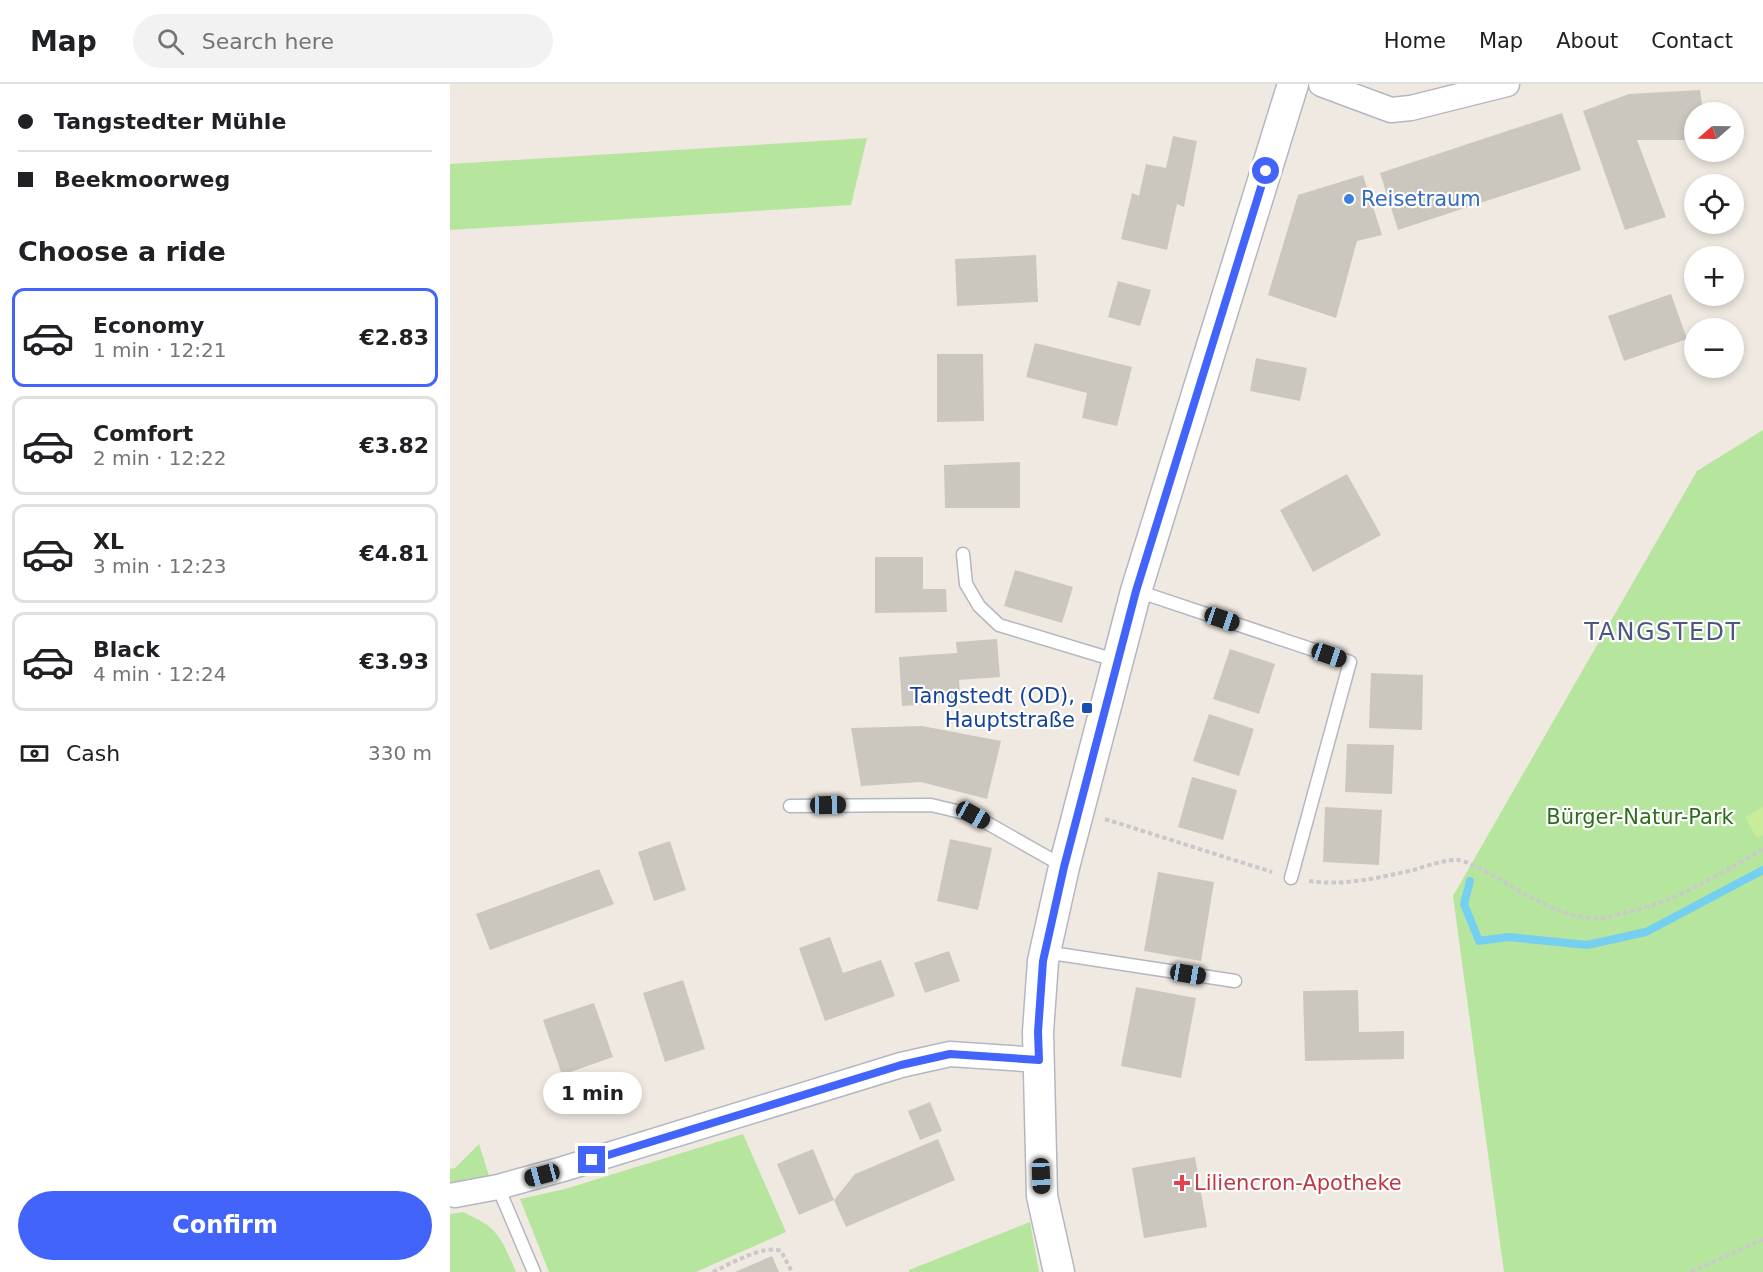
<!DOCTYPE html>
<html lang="en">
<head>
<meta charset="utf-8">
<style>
	body { margin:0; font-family:"DejaVu Sans",sans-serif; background:#f2f2f2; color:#202124; height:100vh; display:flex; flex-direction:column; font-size:22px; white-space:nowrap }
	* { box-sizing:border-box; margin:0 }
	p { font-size:20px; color:#757577 }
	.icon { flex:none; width:33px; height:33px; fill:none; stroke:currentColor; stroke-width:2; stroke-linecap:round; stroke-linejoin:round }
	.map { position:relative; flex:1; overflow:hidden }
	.sheet { display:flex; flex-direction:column; background:#fff; width:450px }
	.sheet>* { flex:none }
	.hud { display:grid; align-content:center; height:132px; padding:0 18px; background:#fff }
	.needle { width:39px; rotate:250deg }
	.buttons { position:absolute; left:1234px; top:18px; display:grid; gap:12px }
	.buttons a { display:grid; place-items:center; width:60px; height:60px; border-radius:50%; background:#fff; box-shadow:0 3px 9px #0003; font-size:30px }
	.end { position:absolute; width:27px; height:27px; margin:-14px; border:8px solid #4264fb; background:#fff; box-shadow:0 0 0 3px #fff }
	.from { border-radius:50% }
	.bubble { position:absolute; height:42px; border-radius:21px; background:#fff; box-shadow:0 3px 9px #0003; font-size:20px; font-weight:700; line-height:42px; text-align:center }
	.car { position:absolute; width:18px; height:36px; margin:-18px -9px; border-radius:8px; box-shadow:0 0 4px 2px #0007; background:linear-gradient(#222 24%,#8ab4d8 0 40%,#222 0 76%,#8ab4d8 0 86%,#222 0) }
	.hud b { display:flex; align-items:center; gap:21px; height:57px; font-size:22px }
	.hud b+b { border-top:2px solid #e0e0e0 }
	.hud i { width:15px; height:15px; background:#202124 }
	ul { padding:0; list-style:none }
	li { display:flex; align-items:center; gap:18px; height:99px; margin:0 12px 9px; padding:0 6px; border:3px solid #e0e0e0; border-radius:12px }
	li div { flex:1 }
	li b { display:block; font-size:22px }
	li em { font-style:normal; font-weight:700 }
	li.on { border-color:#4264fb }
	li>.icon { width:54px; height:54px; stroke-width:1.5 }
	h2 { padding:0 18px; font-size:27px; line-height:72px }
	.pay { display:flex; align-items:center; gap:15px; height:66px; padding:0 18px; font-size:22px }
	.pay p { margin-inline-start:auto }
	.button { display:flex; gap:12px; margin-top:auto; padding:12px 18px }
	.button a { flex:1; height:69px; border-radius:36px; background:#4264fb; color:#fff; font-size:24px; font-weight:700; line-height:69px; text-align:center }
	header { display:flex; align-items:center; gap:36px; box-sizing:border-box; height:84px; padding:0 30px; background:#fff; border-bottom:2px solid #e0e0e0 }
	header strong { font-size:28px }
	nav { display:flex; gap:33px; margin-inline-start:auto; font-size:21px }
	.search { width:420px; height:54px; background:#f2f2f2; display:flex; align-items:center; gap:15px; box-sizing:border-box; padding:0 21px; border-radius:33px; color:#757577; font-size:22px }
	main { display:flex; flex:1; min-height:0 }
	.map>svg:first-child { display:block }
	.green { fill:#b6e59e }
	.pitch { fill:#c9ec9a }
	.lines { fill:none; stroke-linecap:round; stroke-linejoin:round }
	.stream { stroke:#75cff0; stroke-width:8 }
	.building { fill:#cbc7bf }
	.service-casing { stroke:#b4b7c1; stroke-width:15 }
	.minor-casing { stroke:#b4b7c1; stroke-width:27 }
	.tertiary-casing { stroke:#b4b7c1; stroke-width:33 }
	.path { stroke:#c9c9c9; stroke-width:4; stroke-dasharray:4.5 3; stroke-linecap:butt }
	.service { stroke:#fff; stroke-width:12 }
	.minor { stroke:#fff; stroke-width:24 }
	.tertiary { stroke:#fff; stroke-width:30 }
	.route { stroke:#4264fb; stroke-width:8 }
	.shop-dot { fill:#3f7fe0; stroke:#fff; stroke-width:2 }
	.transit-dot { fill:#1a4fb4; stroke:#fff; stroke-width:2 }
	.health-dot { fill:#e0444e; stroke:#fff; stroke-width:2 }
	.labels { text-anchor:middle; stroke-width:4.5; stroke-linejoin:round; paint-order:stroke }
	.shop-label { font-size:21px; fill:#366cbe; stroke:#fff; text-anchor:start }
	.transit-label { font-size:21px; fill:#164399; stroke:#fff; text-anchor:end }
	.park-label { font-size:21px; fill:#2c6e1b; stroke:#fff }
	.health-label { font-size:21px; fill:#be3a42; stroke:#fff; text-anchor:start }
	.quarter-label { font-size:24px; letter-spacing:1.5px; fill:#4d5680; stroke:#fff }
</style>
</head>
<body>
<header>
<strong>Map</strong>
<div class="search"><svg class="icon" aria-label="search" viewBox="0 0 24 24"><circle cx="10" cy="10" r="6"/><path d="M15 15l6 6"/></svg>Search here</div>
<nav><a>Home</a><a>Map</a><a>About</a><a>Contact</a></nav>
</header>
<main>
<section class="sheet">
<div class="hud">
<b><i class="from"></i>Tangstedter Mühle</b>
<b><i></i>Beekmoorweg</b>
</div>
<h2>Choose a ride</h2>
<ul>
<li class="on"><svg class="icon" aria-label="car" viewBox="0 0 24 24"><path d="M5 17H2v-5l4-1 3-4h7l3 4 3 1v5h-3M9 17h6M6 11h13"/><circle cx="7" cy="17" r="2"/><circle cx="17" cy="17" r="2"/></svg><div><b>Economy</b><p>1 min · 12:21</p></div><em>€2.83</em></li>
<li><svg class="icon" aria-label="car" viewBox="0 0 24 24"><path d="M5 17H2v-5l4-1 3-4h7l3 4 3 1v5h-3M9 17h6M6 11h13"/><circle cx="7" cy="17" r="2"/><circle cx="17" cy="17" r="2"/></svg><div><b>Comfort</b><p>2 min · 12:22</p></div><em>€3.82</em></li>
<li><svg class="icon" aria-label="car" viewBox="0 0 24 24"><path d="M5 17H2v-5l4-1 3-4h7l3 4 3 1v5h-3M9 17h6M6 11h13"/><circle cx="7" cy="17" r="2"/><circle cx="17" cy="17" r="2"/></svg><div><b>XL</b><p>3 min · 12:23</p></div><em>€4.81</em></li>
<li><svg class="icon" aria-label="car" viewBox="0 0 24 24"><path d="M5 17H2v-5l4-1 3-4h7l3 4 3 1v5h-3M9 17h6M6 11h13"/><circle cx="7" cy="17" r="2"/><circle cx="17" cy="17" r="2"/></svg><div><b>Black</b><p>4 min · 12:24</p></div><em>€3.93</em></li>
</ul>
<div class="pay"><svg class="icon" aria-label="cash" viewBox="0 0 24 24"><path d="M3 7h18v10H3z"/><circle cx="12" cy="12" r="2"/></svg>Cash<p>330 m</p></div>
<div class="button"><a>Confirm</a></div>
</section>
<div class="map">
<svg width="1313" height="1188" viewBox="0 0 1313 1188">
	<rect width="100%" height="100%" fill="#efe9e1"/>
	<g class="green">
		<polygon points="417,54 401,121 0,146 0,80"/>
		<polygon points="1313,346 1313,1188 1054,1188 1003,812 1247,387"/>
		<polygon points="293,1050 336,1148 246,1188 99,1188 70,1115 115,1105"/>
		<polygon points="29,1060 40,1095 0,1102 0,1085 5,1084"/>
		<path d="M13 1128C50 1145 50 1152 66 1188H0V1130Z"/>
		<polygon points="580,1138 589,1188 459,1188 459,1186"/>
	</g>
	<polygon class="pitch" points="1313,723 1313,751 1307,754 1295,733"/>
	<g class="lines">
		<polyline class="stream" points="1020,797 1014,820 1029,857 1058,853 1137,861 1196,848 1313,786"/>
	</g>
	<g class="building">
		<polygon points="1250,6 1253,28 1245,28 1245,56 1187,56 1216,133 1175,146 1133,27 1179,10"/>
		<polygon points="1112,29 1131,86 948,146 930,89"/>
		<polygon points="723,52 747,57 734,123 727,120 717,166 671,155 682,109 689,112 696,80 716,84"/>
		<polygon points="913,91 932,151 907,157 886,234 818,211 848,111"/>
		<polygon points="586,171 588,218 507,222 505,175"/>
		<polygon points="668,197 701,206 690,242 658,233"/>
		<polygon points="1221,210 1237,255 1174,277 1158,232"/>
		<polygon points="585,259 682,283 667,342 632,334 637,309 576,293"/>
		<polygon points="487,270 533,270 534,337 487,338"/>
		<polygon points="806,274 857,284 850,317 800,307"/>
		<polygon points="570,378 570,424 495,424 494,381"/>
		<polygon points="897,390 931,451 863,488 830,426"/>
		<polygon points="425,473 473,473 473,505 496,505 497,528 425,529"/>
		<polygon points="565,486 623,503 612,539 554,522"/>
		<polygon points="547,555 550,593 509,596 511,618 452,622 449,573 507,569 506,558"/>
		<polygon points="780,565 825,580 809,630 763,615"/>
		<polygon points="921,589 973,591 972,646 919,644"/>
		<polygon points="759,630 804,645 789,692 743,677"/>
		<polygon points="472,642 551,657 537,715 471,698 411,702 401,644"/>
		<polygon points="897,660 944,661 942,710 895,708"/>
		<polygon points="742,693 787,706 773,756 728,743"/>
		<polygon points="875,723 932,726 929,781 873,778"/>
		<polygon points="500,755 542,764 528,826 487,817"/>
		<polygon points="220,757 236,806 204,817 188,768"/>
		<polygon points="149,785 164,820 40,866 26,830"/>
		<polygon points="708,788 764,798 751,877 694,867"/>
		<polygon points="380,853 393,889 431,876 445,912 375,937 349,864"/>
		<polygon points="499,867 510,897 475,909 464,879"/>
		<polygon points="233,896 255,965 215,978 193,909"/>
		<polygon points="686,903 746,914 731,994 671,982"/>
		<polygon points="908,906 909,948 954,947 954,975 855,977 853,907"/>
		<polygon points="144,919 163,973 112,991 93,936"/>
		<polygon points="480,1018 492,1047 470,1056 458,1027"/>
		<polygon points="488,1055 505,1096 396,1143 384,1116 405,1090"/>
		<polygon points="363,1065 384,1116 349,1131 327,1080"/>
		<polygon points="745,1073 757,1143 694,1154 682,1084"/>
		<polygon points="322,1172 329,1188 285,1188"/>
	</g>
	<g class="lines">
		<g class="service-casing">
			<g id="service">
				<polyline points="513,470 516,500 529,522 549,541 668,577"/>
				<polyline points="687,507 900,578 841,794"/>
				<polyline points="340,722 481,721 523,731 613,782"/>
				<polyline points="595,868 785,897"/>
				<polyline points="48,1103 84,1188"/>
			</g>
		</g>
		<g class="minor-casing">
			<g id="minor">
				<polyline points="871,0 941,26 961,24 1057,0"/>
				<polyline points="5,1111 48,1103 113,1085 451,981 500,970 589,976"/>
			</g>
		</g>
		<g class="tertiary-casing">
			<polyline id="tertiary" points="609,1188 592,1112 588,948 593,877 614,783 686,507 843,0"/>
		</g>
		<g class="path">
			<polyline points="655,735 822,788"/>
			<path d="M859 797C894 802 928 794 963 786 977 782 992 776 1007 776 1021 776 1065 805 1080 813 1101 824 1125 835 1150 834 1157 834 1165 831 1172 829 1224 819 1268 791 1313 765"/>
			<path d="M263 1188C280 1180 314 1160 331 1167L342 1188"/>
			<polyline points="1241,1188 1313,1155"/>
		</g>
		<use href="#service" class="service"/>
		<use href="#minor" class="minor"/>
		<use href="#tertiary" class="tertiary"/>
	</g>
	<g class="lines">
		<polyline class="route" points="142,1076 451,981 500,970 589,976 588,948 593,877 614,783 686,507 816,87"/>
	</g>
	<circle class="shop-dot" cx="899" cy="115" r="6"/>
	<rect class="transit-dot" x="631" y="618" width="12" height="12" rx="3"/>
	<path class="health-dot" d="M729 1090h6v6h6v6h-6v6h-6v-6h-6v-6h6z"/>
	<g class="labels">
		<g class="shop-label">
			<text x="911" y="122">Reisetraum</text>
		</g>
		<g class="transit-label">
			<text x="625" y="619">Tangstedt (OD),<tspan x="625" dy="24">Hauptstraße</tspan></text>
		</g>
		<g class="park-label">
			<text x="1190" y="740">Bürger-Natur-Park</text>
		</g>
		<g class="health-label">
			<text x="744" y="1106">Liliencron-Apotheke</text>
		</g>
		<g class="quarter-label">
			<text x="1213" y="556">TANGSTEDT</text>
		</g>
	</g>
</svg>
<div class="buttons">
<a><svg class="needle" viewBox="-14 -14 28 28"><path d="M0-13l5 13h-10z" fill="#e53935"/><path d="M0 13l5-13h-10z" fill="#757577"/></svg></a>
<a><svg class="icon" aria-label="locate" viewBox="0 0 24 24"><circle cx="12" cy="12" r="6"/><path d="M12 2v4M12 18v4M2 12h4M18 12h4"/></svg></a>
<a>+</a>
<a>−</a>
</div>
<i class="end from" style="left:816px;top:87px"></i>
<i class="end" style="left:142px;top:1076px"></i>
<div class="bubble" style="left:93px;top:988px;width:99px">1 min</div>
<i class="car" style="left:772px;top:535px;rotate:109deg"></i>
<i class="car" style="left:879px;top:571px;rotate:109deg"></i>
<i class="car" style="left:378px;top:721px;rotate:89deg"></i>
<i class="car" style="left:523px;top:731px;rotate:119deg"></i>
<i class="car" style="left:738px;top:890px;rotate:99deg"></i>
<i class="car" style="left:92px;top:1091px;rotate:255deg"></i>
<i class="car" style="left:591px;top:1092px;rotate:178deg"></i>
</div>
</main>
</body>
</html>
